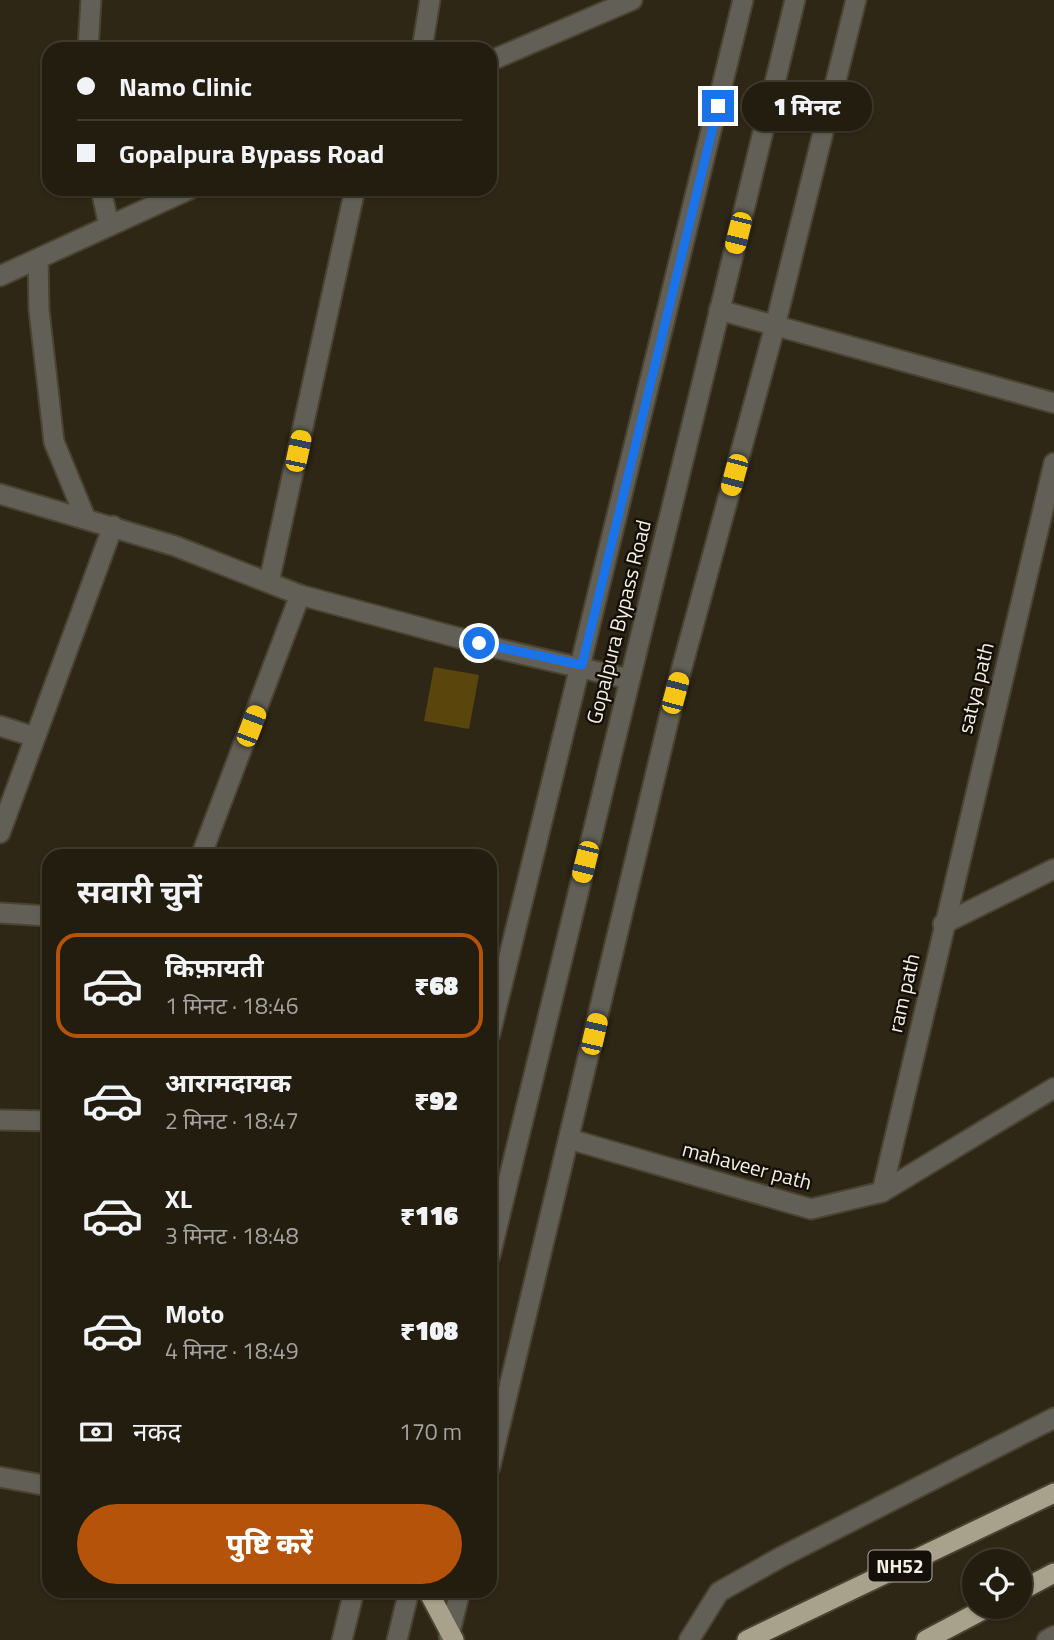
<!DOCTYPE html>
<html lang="hi">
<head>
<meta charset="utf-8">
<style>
	body { margin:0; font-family:"Titillium Web","Noto Sans Devanagari",sans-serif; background:#2f2a1e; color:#f1f3f6; height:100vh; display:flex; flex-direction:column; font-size:26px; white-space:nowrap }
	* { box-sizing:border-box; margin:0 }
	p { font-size:23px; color:#a3a29f }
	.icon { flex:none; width:38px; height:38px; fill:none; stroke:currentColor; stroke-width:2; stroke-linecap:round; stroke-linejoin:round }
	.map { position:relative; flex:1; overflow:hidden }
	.drawer { position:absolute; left:42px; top:849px; width:455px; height:749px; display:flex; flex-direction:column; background:#231d10; border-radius:21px; box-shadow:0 2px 5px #0004,0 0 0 2px #403b30 }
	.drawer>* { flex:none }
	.top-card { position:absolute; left:42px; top:42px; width:455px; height:154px; border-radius:21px; box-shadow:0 2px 5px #0004,0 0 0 2px #403b30; display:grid; align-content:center; height:154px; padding:0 35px; background:#231d10 }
	.tools { position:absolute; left:962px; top:1549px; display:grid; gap:14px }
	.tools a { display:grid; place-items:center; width:70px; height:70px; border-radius:50%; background:#231d10; box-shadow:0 2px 5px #0004,0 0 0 2px #403b30; font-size:35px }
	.end { position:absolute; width:32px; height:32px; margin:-16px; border:9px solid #1a73e8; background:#fff; box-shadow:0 0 0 4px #fff }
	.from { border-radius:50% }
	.bubble { position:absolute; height:49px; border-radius:24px; background:#231d10; box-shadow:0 2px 5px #0004,0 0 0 2px #403b30; font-size:23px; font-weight:800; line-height:49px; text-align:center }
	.car { position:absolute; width:21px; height:42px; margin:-21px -10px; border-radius:9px; box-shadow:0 0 5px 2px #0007; background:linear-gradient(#f5c518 24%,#345 0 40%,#f5c518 0 76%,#345 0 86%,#f5c518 0) }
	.top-card b { display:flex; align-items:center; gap:24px; height:66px; font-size:26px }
	.top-card b+b { border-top:2px solid #403b30 }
	.top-card i { width:18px; height:18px; background:#f1f3f6 }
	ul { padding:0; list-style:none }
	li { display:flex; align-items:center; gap:21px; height:105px; margin:0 14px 10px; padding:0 21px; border:4px solid transparent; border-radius:21px }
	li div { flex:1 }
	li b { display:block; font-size:26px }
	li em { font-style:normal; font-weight:800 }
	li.active { border-color:#b45309 }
	li>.icon { width:63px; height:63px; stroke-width:1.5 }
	h2 { padding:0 35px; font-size:32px; line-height:84px }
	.pay { display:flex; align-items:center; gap:18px; height:77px; padding:0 35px; font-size:26px }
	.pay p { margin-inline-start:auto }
	.primary-button { display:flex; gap:14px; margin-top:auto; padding:14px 35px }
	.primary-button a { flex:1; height:80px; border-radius:42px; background:#b45309; color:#fff; font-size:28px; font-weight:800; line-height:80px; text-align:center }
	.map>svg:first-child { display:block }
	.building { fill:#5a450d }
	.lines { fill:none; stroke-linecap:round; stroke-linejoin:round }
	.minor-casing { stroke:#4b4332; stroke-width:23 }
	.tertiary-casing { stroke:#4b4332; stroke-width:23 }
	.trunk-casing { stroke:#4b4332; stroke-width:23 }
	.minor { stroke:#626056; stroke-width:19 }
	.tertiary { stroke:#626056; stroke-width:19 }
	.trunk { stroke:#a8a28c; stroke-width:19 }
	.route { stroke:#1a73e8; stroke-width:9 }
	.labels { text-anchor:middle; stroke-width:5; stroke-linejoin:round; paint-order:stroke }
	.shield { fill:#141009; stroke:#b1aca2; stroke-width:2 }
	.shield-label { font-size:19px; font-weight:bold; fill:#f4efe3 }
	.street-label { font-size:21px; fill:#f4efe3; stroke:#141009 }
</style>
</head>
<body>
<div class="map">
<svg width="1054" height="1640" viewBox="0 0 1054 1640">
	<rect width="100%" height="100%" fill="#2f2715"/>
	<polygon class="building" points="434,667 479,675 469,729 424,721"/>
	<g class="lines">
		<g class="minor-casing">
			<g id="minor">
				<polyline points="88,49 91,0"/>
				<polyline points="422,49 430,0"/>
				<polyline points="490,61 632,0"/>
				<polyline points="101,189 109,226"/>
				<polyline points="38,259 39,310 54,442 85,517"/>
				<polyline points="0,276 190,189"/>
				<polyline points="719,310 1054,403"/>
				<polyline points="0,494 175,546 300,595 504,650 629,679"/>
				<polyline points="269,582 355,189"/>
				<polyline points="0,726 35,737"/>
				<polyline points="0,833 113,526"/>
				<polyline points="201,856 300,595"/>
				<polyline points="0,913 49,916"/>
				<polyline points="943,924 1054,869"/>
				<polyline points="0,1120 49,1121"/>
				<polyline points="569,1139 811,1209 882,1192 1054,1088"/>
				<polyline points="882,1192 1054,463"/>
				<polyline points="490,1467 675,693 775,326 856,0"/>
				<polyline points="0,1477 49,1486"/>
				<polyline points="449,1636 460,1591"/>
			</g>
		</g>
		<g class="tertiary-casing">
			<g id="tertiary">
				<polyline points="490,1034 743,0"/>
				<polyline points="490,1256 795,0"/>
				<polyline points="342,1640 354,1591"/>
				<polyline points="397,1640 409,1591"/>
				<polyline points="689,1640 719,1592 781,1557 1054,1418"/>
				<polyline points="1047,1640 1054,1636"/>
			</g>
		</g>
		<g class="trunk-casing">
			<g id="trunk">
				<polyline points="428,1591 454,1640"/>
				<polyline points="1020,1591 1054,1573"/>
				<polyline points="747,1640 1054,1493"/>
				<polyline points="926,1640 990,1606"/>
			</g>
		</g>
		<use href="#minor" class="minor"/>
		<use href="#tertiary" class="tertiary"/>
		<use href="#trunk" class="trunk"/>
	</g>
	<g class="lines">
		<polyline class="route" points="479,643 582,665 718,106"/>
	</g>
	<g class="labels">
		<rect class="shield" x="868.5" y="1550.5" width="63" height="31" rx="5"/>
		<g class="shield-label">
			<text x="900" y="1573">NH52</text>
		</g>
		<g class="street-label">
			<text transform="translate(619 622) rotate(-76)" y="7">Gopalpura Bypass Road</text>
			<text transform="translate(976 688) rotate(-76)" y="7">satya path</text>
			<text transform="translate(904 993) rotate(-77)" y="7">ram path</text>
			<text transform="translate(747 1166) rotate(15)" y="7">mahaveer path</text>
		</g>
	</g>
</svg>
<div class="tools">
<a><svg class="icon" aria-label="locate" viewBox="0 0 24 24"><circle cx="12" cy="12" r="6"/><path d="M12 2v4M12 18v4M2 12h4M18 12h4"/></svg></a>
</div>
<i class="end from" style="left:479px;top:643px"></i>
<i class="end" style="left:718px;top:106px"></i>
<div class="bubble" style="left:742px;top:82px;width:130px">1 मिनट</div>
<i class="car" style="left:738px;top:233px;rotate:194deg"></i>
<i class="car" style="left:298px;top:451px;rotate:12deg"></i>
<i class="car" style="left:734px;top:475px;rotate:195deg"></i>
<i class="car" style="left:675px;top:693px;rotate:15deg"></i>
<i class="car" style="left:251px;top:726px;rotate:21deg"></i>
<i class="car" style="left:585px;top:862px;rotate:194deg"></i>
<i class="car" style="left:594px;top:1034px;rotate:13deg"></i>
<div class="top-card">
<b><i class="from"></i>Namo Clinic</b>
<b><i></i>Gopalpura Bypass Road</b>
</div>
<section class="drawer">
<h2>सवारी चुनें</h2>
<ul>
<li class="active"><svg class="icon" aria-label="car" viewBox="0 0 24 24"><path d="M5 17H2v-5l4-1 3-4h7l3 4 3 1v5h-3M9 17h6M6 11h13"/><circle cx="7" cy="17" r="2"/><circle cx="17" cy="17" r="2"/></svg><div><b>किफ़ायती</b><p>1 मिनट · 18:46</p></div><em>₹68</em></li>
<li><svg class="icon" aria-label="car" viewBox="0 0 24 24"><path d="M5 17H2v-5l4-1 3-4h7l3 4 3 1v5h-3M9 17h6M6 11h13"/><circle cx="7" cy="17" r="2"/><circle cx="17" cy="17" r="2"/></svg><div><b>आरामदायक</b><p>2 मिनट · 18:47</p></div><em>₹92</em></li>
<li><svg class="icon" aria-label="car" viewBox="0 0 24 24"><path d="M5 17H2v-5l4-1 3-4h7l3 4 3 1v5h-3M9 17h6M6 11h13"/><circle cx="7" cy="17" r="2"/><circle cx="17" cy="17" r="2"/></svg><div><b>XL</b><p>3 मिनट · 18:48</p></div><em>₹116</em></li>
<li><svg class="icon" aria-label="car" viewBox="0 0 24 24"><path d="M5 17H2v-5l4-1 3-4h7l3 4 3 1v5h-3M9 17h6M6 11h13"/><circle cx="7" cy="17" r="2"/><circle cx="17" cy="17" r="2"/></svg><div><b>Moto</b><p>4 मिनट · 18:49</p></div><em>₹108</em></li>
</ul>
<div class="pay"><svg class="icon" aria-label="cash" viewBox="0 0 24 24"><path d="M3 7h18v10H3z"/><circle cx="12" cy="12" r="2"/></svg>नकद<p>170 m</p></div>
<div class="primary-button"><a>पुष्टि करें</a></div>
</section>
</div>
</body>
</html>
